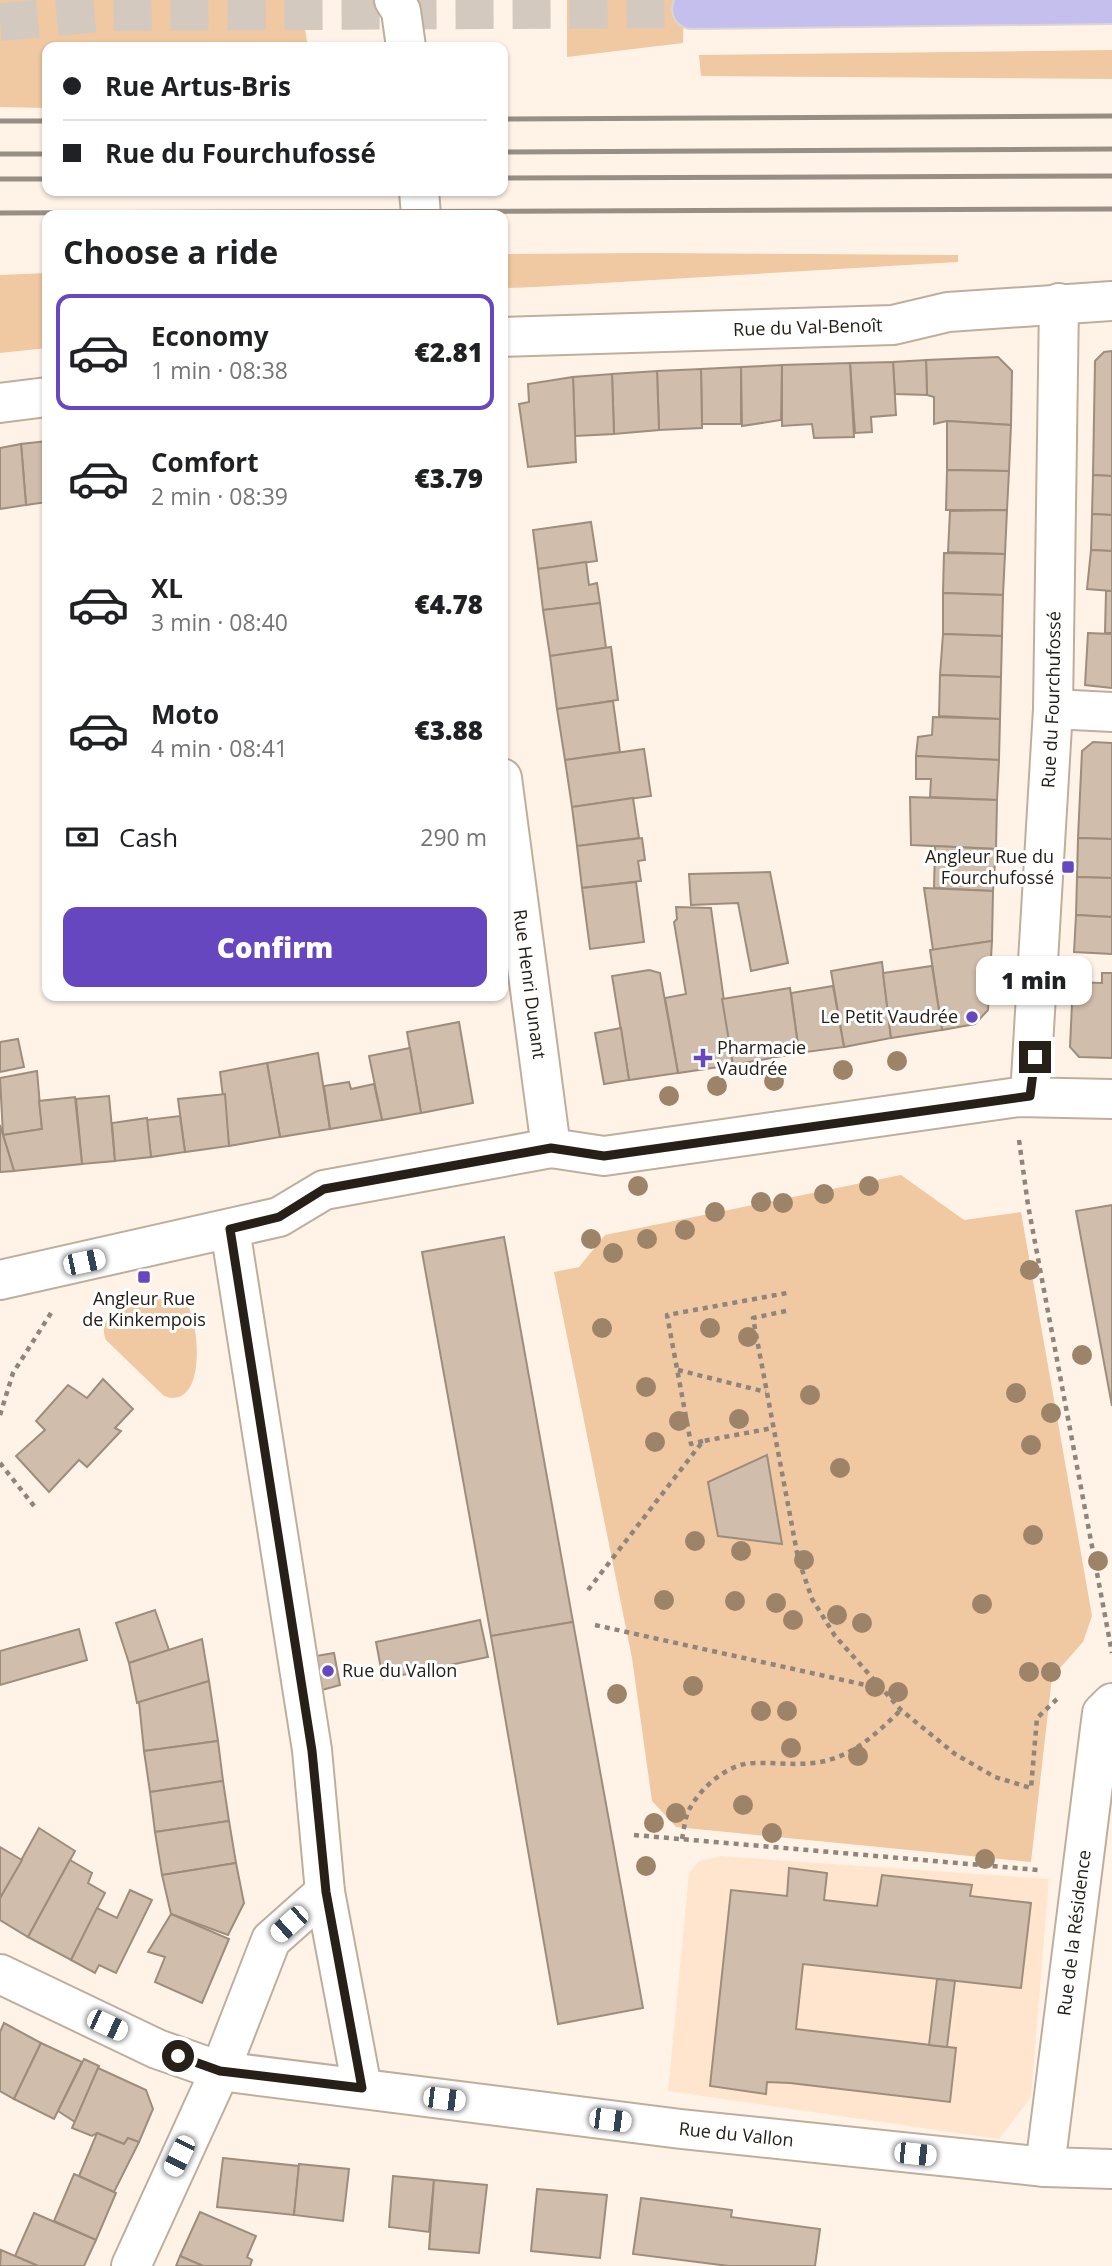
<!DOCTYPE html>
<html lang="en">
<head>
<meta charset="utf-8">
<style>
	body { margin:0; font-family:"Open Sans",sans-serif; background:#f2f2f2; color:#202124; height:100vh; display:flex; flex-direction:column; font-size:26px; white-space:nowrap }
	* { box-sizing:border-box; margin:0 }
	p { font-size:23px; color:#757577 }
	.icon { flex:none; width:38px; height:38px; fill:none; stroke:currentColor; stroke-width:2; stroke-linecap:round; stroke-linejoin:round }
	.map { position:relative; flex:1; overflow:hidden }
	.drawer { position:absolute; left:42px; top:210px; width:466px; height:791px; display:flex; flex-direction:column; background:#fff; border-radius:14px; box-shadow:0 2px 5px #0004 }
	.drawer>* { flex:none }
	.banner { position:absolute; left:42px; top:42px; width:466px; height:154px; border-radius:14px; box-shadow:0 2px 5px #0004; display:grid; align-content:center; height:154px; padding:0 21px; background:#fff }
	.end { position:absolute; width:32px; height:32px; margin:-16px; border:9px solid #272019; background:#fff; box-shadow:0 0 0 4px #fff }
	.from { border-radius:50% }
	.bubble { position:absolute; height:49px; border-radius:14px; background:#fff; box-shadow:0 2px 5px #0004; font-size:23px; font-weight:800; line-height:49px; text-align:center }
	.car { position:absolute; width:21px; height:42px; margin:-21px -10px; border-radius:9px; box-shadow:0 0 5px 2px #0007; background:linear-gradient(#fff 24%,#345 0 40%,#fff 0 76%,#345 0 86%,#fff 0) }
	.banner b { display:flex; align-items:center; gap:24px; height:66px; font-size:26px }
	.banner b+b { border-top:2px solid #e0e0e0 }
	.banner i { width:18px; height:18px; background:#202124 }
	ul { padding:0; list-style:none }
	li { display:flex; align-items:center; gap:21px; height:116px; margin:0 14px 10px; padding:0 7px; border:4px solid transparent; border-radius:14px }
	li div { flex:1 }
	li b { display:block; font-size:26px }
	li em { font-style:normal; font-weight:800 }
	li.on { border-color:#6647c0 }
	li>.icon { width:63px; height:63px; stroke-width:1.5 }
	h2 { padding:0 21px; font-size:32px; line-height:84px }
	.pay { display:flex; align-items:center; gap:18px; height:77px; padding:0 21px; font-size:26px }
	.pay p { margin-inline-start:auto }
	.button { display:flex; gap:14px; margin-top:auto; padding:14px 21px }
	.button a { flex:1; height:80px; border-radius:14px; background:#6647c0; color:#fff; font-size:28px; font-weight:800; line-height:80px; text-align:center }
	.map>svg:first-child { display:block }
	.built { fill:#ffe5cd }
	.green { fill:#f0c8a2 }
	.building { fill:#d0bdab; stroke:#9e8d7c; stroke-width:2 }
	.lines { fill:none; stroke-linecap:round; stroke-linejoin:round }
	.motorway-tunnel { stroke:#d4c9bf; stroke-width:38; stroke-dasharray:38 19; stroke-linecap:butt }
	.minor-casing { stroke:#c0ae9c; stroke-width:42 }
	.motorway-casing { stroke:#d8d7d6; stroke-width:42 }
	.path { stroke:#8e857c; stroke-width:4.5; stroke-dasharray:5 5; stroke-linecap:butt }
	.minor { stroke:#fff; stroke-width:38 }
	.motorway { stroke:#c5bfed; stroke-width:38 }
	.rail { stroke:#978e85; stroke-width:5 }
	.tree { fill:#9d8468 }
	.route { stroke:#272019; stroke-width:9 }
	.poi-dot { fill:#6647c0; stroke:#fff; stroke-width:2.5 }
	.labels { text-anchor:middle; stroke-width:6; stroke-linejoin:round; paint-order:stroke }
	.street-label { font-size:18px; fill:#272019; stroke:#fff }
	.poi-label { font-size:18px; fill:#272019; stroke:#fff; text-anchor:end }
</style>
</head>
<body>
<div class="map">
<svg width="1112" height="2266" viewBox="0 0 1112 2266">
	<rect width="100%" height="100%" fill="#fff3e8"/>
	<polygon class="built" points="721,1856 1049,1879 1031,2097 999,2139 668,2091 689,1873 699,1861"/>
	<g class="green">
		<polygon points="0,0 300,0 308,47 47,47 47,108 0,107"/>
		<polygon points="567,0 684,0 683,43 567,57"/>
		<polygon points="1112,50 1112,79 701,76 699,55"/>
		<polygon points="648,253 958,255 958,262 535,287 506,288 502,285 502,254"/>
		<polygon points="47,273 47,348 0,353 0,275"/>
		<polygon points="901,1175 964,1220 1021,1212 1092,1616 1083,1642 1052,1677 1031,1862 676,1827 652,1801 632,1658 554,1272 579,1267 605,1235"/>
		<path d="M165 1298 185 1301C200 1319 208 1412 164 1396L106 1340C94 1306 143 1304 165 1298Z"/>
	</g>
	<g class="building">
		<polygon points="1112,351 1112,476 1093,475 1095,361 1104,352"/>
		<polygon points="998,357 1012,371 1011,425 947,421 934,424 934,397 927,395 926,360"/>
		<polygon points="926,360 927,395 895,394 893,362"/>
		<polygon points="893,362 896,415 871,417 872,432 855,433 850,363"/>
		<polygon points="850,363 854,437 814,438 812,424 782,426 782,365"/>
		<polygon points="782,365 781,420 742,426 741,367"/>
		<polygon points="741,367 741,424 702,424 701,369"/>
		<polygon points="701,369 702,428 659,430 657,371"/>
		<polygon points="657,371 659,430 614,434 612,374"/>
		<polygon points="612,374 614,434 575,436 573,377"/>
		<polygon points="573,377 576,462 528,467 519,404 529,402 528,384"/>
		<polygon points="947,421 1011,425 1009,471 947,470"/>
		<polygon points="47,441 47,502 26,505 21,444"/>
		<polygon points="21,444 26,505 0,509 0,448"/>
		<polygon points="947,470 1009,471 1007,510 946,510"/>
		<polygon points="1093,475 1112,476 1112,515 1092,514"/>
		<polygon points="1007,510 1005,554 948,552 950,511"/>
		<polygon points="1092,514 1112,515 1112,551 1091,550"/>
		<polygon points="591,522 597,561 538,569 533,530"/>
		<polygon points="1091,550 1112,551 1112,591 1087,589"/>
		<polygon points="944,553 1005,554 1003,595 943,593"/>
		<polygon points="586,562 589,585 597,583 600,603 543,610 538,569"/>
		<polygon points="1106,591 1112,591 1112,633 1105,633"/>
		<polygon points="943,593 1003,595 1002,636 943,634"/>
		<polygon points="600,603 606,648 550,656 543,610"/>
		<polygon points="1088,633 1112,634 1112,688 1085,685"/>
		<polygon points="943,634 1002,636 1001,677 940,675"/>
		<polygon points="611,647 618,700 557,709 550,656"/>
		<polygon points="940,675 1001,677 1000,719 939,716"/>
		<polygon points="613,701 620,752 565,760 557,709"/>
		<polygon points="933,717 1000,719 999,760 916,756 918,737 932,735"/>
		<polygon points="1093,742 1112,743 1112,839 1078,838 1082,751"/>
		<polygon points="644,749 651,796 572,807 565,760"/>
		<polygon points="916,756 999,760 997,800 930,797 931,779 916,779"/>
		<polygon points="910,797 997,800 996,849 911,845"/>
		<polygon points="633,798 639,838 577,846 572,807"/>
		<polygon points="642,838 645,860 638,861 641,881 582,888 577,846"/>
		<polygon points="1078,838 1112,839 1112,878 1077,877"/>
		<polygon points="935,846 996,849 993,891 934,888"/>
		<polygon points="770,872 788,963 751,971 738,903 691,905 689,874"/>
		<polygon points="1077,877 1112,878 1112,917 1076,915"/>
		<polygon points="636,882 644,942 590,949 582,888"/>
		<polygon points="924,888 993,891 992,941 933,950"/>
		<polygon points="676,907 711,908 733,1065 678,1073 665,998 686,994 674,922 677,919"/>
		<polygon points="1076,915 1112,917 1112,954 1074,952"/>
		<polygon points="992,941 988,1010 975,1024 942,1030 930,950"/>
		<polygon points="882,962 891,1038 844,1047 831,971"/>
		<polygon points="932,966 942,1030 891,1038 883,973"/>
		<polygon points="649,970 660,973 678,1073 629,1080 612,976"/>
		<polygon points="1102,973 1112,973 1112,1058 1079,1057 1070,1047 1073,982 1102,983"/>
		<polygon points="833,986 844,1047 799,1053 791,993"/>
		<polygon points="790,988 799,1053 733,1065 722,999"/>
		<polygon points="459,1022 473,1103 421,1113 407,1032"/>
		<polygon points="621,1028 629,1080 604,1084 595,1033"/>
		<polygon points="18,1039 24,1067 0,1072 0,1042"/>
		<polygon points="410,1048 421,1113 382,1120 369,1056"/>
		<polygon points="318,1053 330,1129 280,1137 267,1063"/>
		<polygon points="267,1063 280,1137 229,1146 220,1072"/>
		<polygon points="37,1071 42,1129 3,1135 0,1078"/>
		<polygon points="349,1082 351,1089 374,1084 382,1120 330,1129 324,1086"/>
		<polygon points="225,1094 229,1146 185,1152 178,1099"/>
		<polygon points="109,1096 115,1161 82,1164 76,1099"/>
		<polygon points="75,1097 82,1164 14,1171 3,1135 42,1129 39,1101"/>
		<polygon points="180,1116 185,1152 151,1157 146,1120"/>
		<polygon points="147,1118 151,1157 115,1161 112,1123"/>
		<polygon points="0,1125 3,1135 14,1171 0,1172"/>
		<polygon points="1112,1205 1112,1406 1076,1211"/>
		<polygon points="504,1237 573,1622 491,1636 422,1252"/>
		<polygon points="103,1379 133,1409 115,1428 121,1431 87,1467 79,1460 49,1492 16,1456 45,1430 36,1421 68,1385 87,1398"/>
		<polygon points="767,1455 782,1544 718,1536 708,1482"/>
		<polygon points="155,1610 169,1650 129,1663 116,1623"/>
		<polygon points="480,1620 488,1657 383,1679 376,1642"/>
		<polygon points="573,1622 643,2008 558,2024 491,1636"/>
		<polygon points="79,1629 87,1660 0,1685 0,1651"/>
		<polygon points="202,1639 209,1681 137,1703 129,1663"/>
		<polygon points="334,1653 340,1685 322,1690 316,1656"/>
		<polygon points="209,1681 218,1741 144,1751 139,1702"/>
		<polygon points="218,1741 223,1781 150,1792 144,1751"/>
		<polygon points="223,1781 229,1821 155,1832 150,1792"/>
		<polygon points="229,1821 236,1863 162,1875 155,1832"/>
		<polygon points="39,1828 75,1851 28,1937 0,1920 0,1898"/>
		<polygon points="0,1847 22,1860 0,1898"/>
		<polygon points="70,1860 92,1873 88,1883 105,1893 71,1960 28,1937"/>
		<polygon points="236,1863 244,1903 228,1935 171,1914 162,1875"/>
		<polygon points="789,1868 827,1873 824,1900 877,1906 882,1875 972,1885 970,1896 1031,1903 1021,1988 803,1964 796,2029 956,2048 950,2102 790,2083 767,2082 766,2094 710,2086 731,1890 787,1896"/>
		<polygon points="130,1890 152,1900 116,1973 99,1965 95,1973 71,1960 97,1908 117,1918"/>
		<polygon points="171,1914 229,1939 202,2003 155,1982 165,1957 148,1952"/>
		<polygon points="937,1979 955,1981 947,2047 929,2045"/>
		<polygon points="4,2023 41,2043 14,2099 0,2091 0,2032"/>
		<polygon points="41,2043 82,2062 54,2119 14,2099"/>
		<polygon points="84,2059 99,2066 75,2122 58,2111"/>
		<polygon points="98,2068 146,2090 153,2109 139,2142 128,2138 124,2144 97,2133 92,2136 72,2128"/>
		<polygon points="97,2133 124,2144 128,2138 139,2142 114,2192 79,2176"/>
		<polygon points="223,2158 299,2166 294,2215 217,2207"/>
		<polygon points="299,2164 349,2169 343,2221 294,2215"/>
		<polygon points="74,2174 116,2193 96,2240 54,2221"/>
		<polygon points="393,2176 434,2180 429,2232 389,2227"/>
		<polygon points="434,2180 487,2185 479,2253 429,2249"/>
		<polygon points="537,2189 607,2195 600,2258 531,2251"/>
		<polygon points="641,2198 732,2210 731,2217 820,2229 815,2266 729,2266 633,2254"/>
		<polygon points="200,2212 256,2236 247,2257 252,2260 250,2266 203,2266 180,2256"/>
		<polygon points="34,2213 96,2240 84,2266 38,2266 15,2256"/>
		<polygon points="1,2250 15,2256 38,2266 0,2266"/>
		<polygon points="180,2256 203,2266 176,2266"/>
	</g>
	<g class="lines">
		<polyline class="motorway-tunnel" points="0,22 110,12 692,9"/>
		<g class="minor-casing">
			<g id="minor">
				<polyline points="394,0 401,11 406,47"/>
				<polyline points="419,191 421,215"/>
				<path id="s1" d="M502 337 893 325 948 312 1112 301"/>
				<polyline points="0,403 47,397"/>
				<polyline points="1053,709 1112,712"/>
				<path id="s2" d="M502 778 551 1148"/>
				<path id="s3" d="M1030 1096 1053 709 1059 303"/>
				<polyline points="230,1229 312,1750 325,1892 362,2088"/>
				<polyline points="0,1280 279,1217 324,1190 551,1148 604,1156 1018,1097 1112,1099"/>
				<path id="s4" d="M0 1974 157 2049 220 2071 681 2129 1045 2167 1112 2169"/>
				<path id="s5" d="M1045 2167 1102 1713 1112 1703"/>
				<polyline points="131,2266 220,2071 271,1940 325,1892"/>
			</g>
		</g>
		<g class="motorway-casing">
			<polyline id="motorway" points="692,9 1112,4"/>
		</g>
		<g class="path">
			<polyline points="1019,1140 1028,1205 1112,1653"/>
			<polyline points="786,1311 753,1318 798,1558 812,1599 835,1636 901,1710 955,1754 995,1777 1031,1788 1037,1718 1057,1699"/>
			<polyline points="678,1370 766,1392"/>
			<polyline points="0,1415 13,1373 51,1313"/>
			<polyline points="703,1441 691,1444 667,1315 787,1293"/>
			<polyline points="0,1463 34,1506"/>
			<polyline points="588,1590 703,1441 773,1428"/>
			<polyline points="595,1625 879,1688"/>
			<polyline points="634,1835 1038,1870"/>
			<path d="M682 1839C684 1830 685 1816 690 1808 702 1786 729 1763 754 1763 782 1762 808 1768 835 1758 861 1749 881 1729 901 1710"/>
		</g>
		<use href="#minor" class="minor"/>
		<use href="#motorway" class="motorway"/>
		<g class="rail">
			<polyline points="502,119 1112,116"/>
			<polyline points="0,121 47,121"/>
			<polyline points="502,152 1112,149"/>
			<polyline points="0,154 47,154"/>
			<polyline points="502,178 1112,176"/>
			<polyline points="0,179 47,179"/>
			<polyline points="0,213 1112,209"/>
		</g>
	</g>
	<g class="tree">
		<circle cx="897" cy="1061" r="10"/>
		<circle cx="843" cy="1070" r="10"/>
		<circle cx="774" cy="1081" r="10"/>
		<circle cx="717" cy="1086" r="10"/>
		<circle cx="669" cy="1096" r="10"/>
		<circle cx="638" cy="1186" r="10"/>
		<circle cx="869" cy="1186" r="10"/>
		<circle cx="824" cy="1194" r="10"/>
		<circle cx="761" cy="1202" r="10"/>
		<circle cx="783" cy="1203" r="10"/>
		<circle cx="715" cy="1212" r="10"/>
		<circle cx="685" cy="1230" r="10"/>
		<circle cx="591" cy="1239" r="10"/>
		<circle cx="647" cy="1239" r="10"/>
		<circle cx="613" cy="1253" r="10"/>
		<circle cx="1030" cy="1270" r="10"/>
		<circle cx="602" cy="1328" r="10"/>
		<circle cx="710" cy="1328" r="10"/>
		<circle cx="748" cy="1337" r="10"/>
		<circle cx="1082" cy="1355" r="10"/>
		<circle cx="646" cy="1387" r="10"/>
		<circle cx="1016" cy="1393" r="10"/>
		<circle cx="810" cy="1395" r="10"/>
		<circle cx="1051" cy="1413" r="10"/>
		<circle cx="739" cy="1419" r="10"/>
		<circle cx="679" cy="1421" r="10"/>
		<circle cx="655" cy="1442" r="10"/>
		<circle cx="1031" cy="1445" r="10"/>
		<circle cx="840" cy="1468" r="10"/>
		<circle cx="1033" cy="1535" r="10"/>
		<circle cx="695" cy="1541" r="10"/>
		<circle cx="741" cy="1551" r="10"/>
		<circle cx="804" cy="1560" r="10"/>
		<circle cx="1098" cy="1561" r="10"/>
		<circle cx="664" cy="1600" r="10"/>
		<circle cx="735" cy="1601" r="10"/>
		<circle cx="776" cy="1603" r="10"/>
		<circle cx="982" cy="1604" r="10"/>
		<circle cx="837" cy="1615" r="10"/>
		<circle cx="793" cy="1620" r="10"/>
		<circle cx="862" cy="1623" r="10"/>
		<circle cx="1029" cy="1672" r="10"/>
		<circle cx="1051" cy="1672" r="10"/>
		<circle cx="693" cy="1686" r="10"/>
		<circle cx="875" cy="1687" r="10"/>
		<circle cx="898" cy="1692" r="10"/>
		<circle cx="617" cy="1694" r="10"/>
		<circle cx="761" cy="1711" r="10"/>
		<circle cx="787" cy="1711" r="10"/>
		<circle cx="791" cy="1748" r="10"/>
		<circle cx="858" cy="1756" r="10"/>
		<circle cx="743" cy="1805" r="10"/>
		<circle cx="676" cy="1813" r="10"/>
		<circle cx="654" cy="1823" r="10"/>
		<circle cx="772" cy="1833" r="10"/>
		<circle cx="985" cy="1859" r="10"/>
		<circle cx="646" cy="1866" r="10"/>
	</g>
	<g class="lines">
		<polyline class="route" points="178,2056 220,2071 362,2088 326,1892 312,1751 230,1229 279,1217 324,1189 551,1148 604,1156 1030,1096 1035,1057"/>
	</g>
	<g class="poi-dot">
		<rect x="1061" y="860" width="14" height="14" rx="3.5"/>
		<circle cx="972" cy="1017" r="7"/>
		<path d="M699.5 1047.5h7v7h7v7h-7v7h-7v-7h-7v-7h7z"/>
		<rect x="137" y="1270" width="14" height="14" rx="3.5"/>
		<circle cx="328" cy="1671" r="7"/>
	</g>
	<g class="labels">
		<g class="street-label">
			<text dy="6" stroke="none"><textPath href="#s1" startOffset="306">Rue du Val-Benoît</textPath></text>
			<text dy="6" stroke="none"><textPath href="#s3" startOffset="397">Rue du Fourchufossé</textPath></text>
			<text dy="6" stroke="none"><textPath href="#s2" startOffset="208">Rue Henri Dunant</textPath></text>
			<text dy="6" stroke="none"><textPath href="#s5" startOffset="236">Rue de la Résidence</textPath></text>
			<text dy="6" stroke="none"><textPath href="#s4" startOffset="761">Rue du Vallon</textPath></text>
		</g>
		<g class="poi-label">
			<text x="1054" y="863">Angleur Rue du<tspan x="1054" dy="21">Fourchufossé</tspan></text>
			<text x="958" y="1023">Le Petit Vaudrée</text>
			<text x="717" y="1054" text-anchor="start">Pharmacie<tspan x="717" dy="21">Vaudrée</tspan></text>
			<text x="144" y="1305" text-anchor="middle">Angleur Rue<tspan x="144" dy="21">de Kinkempois</tspan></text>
			<text x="342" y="1677" text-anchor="start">Rue du Vallon</text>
		</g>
	</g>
</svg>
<i class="end from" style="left:178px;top:2056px"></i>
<i class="end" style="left:1035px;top:1057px"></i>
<div class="bubble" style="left:976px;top:956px;width:116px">1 min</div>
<i class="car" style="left:84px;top:1262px;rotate:78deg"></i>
<i class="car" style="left:289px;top:1924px;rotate:228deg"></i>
<i class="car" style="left:107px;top:2025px;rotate:115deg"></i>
<i class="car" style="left:444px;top:2099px;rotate:97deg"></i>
<i class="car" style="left:610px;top:2120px;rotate:97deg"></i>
<i class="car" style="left:915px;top:2154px;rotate:96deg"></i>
<i class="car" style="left:179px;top:2156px;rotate:206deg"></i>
<div class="banner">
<b><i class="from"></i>Rue Artus-Bris</b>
<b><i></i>Rue du Fourchufossé</b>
</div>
<section class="drawer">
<h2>Choose a ride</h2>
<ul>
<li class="on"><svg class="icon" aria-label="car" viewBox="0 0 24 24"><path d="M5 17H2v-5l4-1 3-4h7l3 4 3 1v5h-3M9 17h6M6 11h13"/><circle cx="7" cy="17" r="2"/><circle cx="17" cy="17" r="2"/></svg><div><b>Economy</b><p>1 min · 08:38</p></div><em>€2.81</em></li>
<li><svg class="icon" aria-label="car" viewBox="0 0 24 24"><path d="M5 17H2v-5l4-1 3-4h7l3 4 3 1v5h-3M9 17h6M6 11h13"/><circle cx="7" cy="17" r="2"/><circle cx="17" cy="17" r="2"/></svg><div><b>Comfort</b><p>2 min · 08:39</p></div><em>€3.79</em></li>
<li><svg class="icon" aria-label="car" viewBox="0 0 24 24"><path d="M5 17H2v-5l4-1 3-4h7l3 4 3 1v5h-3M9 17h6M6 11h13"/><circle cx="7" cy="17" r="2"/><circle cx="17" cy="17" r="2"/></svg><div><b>XL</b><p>3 min · 08:40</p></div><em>€4.78</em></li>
<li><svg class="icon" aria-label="car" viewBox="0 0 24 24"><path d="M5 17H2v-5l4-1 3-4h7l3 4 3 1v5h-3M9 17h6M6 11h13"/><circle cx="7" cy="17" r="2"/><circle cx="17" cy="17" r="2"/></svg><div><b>Moto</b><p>4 min · 08:41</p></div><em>€3.88</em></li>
</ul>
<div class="pay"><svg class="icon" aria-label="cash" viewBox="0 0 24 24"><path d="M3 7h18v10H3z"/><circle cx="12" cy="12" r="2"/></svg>Cash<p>290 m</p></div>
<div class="button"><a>Confirm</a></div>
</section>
</div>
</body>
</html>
